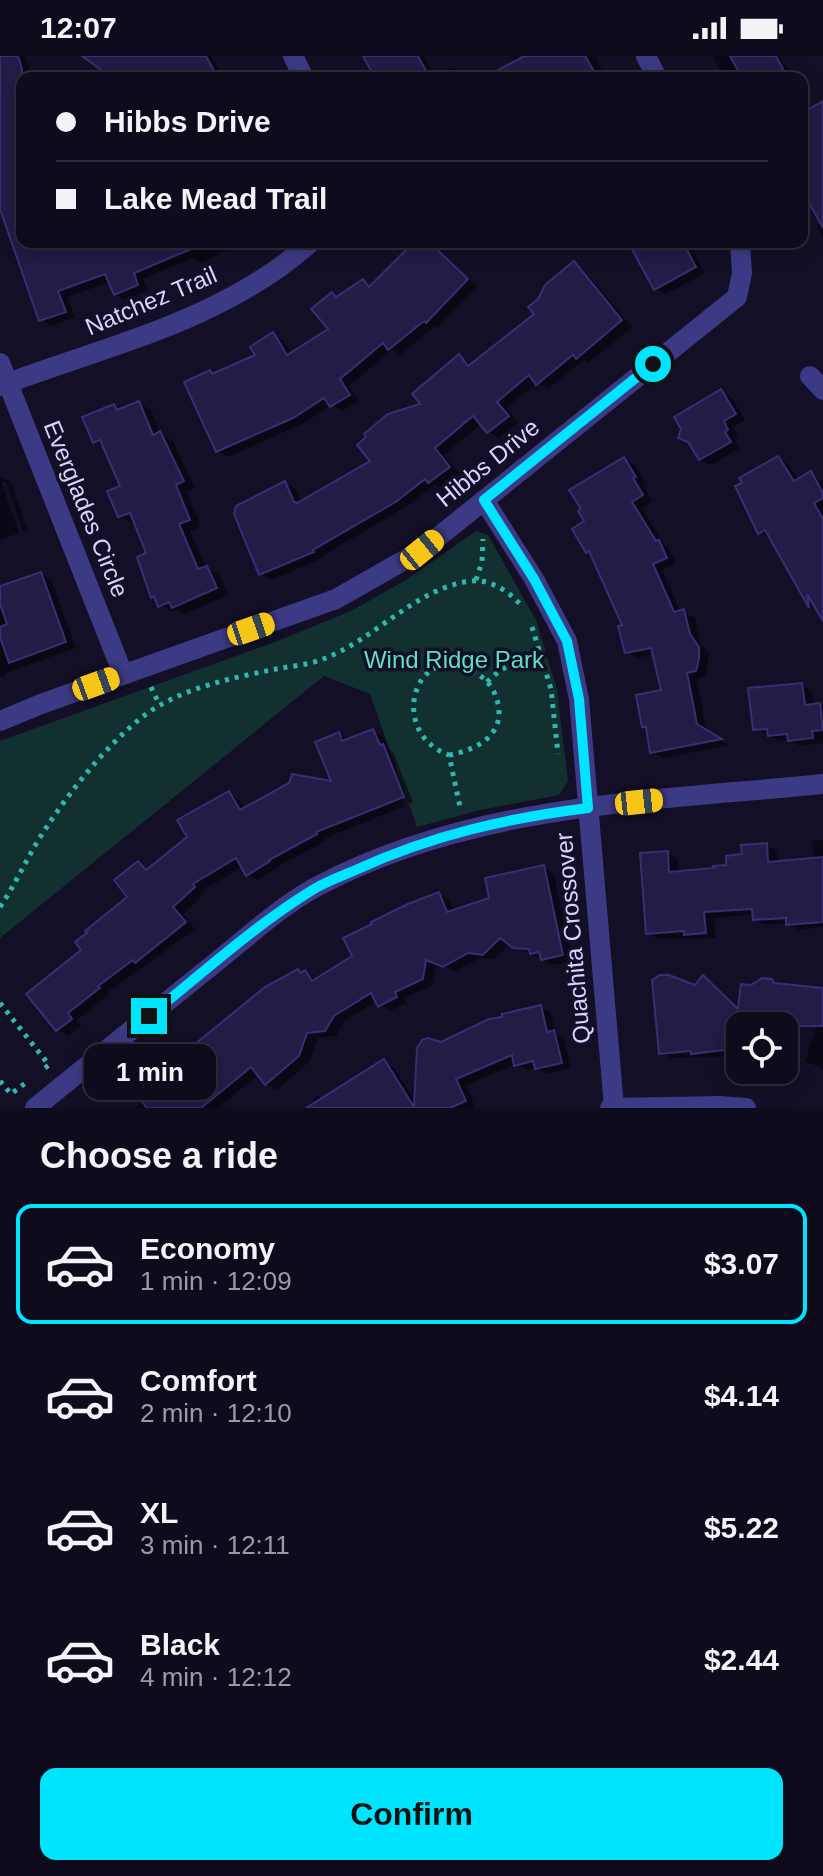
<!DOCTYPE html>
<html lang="en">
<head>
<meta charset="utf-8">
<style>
	body { margin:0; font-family:Helvetica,sans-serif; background:#1c1929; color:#f1f3f6; height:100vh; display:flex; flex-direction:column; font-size:30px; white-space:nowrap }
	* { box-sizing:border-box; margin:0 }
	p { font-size:26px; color:#9b9ba3 }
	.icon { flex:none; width:44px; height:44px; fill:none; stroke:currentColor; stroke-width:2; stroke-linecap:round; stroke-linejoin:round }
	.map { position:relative; height:1052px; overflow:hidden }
	.side { display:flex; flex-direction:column; background:#0e0b1c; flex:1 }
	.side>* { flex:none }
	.guide { position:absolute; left:16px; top:16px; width:792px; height:176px; border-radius:16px; box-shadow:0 4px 20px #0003,0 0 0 2px #2e2b3b; display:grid; align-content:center; height:176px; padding:0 40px; background:#0e0b1c }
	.buttons { position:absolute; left:726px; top:956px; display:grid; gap:16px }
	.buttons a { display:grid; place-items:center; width:72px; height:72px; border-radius:16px; background:#0e0b1c; box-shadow:0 4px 20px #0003,0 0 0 2px #2e2b3b; font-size:40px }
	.end { position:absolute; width:36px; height:36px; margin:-18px; border:10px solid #00e5ff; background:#111; box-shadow:0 0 0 4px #111 }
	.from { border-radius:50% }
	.bubble { position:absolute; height:56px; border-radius:16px; background:#0e0b1c; box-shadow:0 4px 20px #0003,0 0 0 2px #2e2b3b; font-size:26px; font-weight:700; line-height:56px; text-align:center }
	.car { position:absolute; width:24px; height:48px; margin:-24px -12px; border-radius:10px; box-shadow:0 0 6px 2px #0007; background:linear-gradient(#f5c518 24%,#345 0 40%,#f5c518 0 76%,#345 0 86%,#f5c518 0) }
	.guide b { display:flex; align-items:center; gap:28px; height:76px; font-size:30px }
	.guide b+b { border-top:2px solid #2e2b3b }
	.guide i { width:20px; height:20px; background:#f1f3f6 }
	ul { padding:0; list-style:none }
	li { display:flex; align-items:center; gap:24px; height:120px; margin:0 16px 12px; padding:0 24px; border:4px solid transparent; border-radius:16px }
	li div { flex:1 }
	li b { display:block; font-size:30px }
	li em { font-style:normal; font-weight:700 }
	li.active { border-color:#00e5ff }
	li>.icon { width:72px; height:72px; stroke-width:1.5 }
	h2 { padding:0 40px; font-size:36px; line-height:96px }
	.primary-button { display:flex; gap:16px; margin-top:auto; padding:16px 40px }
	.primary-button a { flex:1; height:92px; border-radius:16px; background:#00e5ff; color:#111; font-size:32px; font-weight:700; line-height:92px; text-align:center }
	.status { display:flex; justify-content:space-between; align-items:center; height:56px; padding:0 40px; background:#0e0b1c; direction:ltr }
	.status svg { height:22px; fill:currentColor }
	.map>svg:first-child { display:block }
	.green { fill:#12302f }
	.shadow { fill:#0007 }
	.building { fill:#241b47; stroke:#3b2d73; stroke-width:2 }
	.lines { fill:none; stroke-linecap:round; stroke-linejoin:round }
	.path { stroke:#2fb8b0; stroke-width:5; stroke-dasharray:4 6; stroke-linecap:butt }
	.minor { stroke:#3d3a85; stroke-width:20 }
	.route { stroke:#00e5ff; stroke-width:10 }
	.labels { text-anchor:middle; stroke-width:7; stroke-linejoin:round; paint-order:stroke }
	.street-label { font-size:24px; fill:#d9d4ff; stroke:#130f26 }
	.park-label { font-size:24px; fill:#5fe0c0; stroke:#130f26 }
</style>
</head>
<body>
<div class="status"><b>12:07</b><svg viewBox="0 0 49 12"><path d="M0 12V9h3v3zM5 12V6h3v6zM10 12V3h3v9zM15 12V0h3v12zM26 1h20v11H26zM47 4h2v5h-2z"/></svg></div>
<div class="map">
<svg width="823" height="1052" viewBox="0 0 823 1052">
	<rect width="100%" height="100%" fill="#130f26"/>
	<polygon class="green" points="476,475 488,479 536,564 557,634 568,725 559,739 480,754 417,771 370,638 324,620 0,882 0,685 275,586 351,555 404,525"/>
	<g class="shadow">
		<polygon points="0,0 26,0 32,22 22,22 22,186 243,186 201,207 193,202 143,223 148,234 126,244 115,238 110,226 67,241 75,261 52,270 41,263 0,147"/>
		<polygon points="102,0 211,0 224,22 115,22"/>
		<polygon points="366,0 424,0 435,21 453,11 470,22 367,22 365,19 373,14"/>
		<polygon points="514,0 595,0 606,22 516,22 513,17"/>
		<polygon points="713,0 779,0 794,22 733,22 730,17 719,12"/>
		<polygon points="802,37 811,54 823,48 823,182 816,169 822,166 802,129"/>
		<polygon points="416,186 430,186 477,230 438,271 435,270 400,299 392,294 349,330 359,345 342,355 332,349 304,367 228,401 218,395 210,316 215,319 257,299 273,279 284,285 292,298 331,274 332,238 338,242 363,226 372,231"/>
		<polygon points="630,186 689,186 705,217 666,238 655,232"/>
		<polygon points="574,208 584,214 632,271 588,307 583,304 548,333 537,327 506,352 518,366 499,382 489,376 482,367 444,399 459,417 440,432 435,429 407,450 322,500 323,502 271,524 261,518 285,427 296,433 301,447 373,406 423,349 459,301 471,309 537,258"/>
		<polygon points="721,336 732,342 745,364 733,371 738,380 734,382 740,392 711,409 701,403"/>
		<polygon points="139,347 151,354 161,378 173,385 195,432 187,436 201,471 190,475 206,512 219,519 228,539 185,558 178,554 172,556 160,549 153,540 149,498 136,465 132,467 119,460 122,431 105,392 94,385 114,350 121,354"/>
		<polygon points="778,402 789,409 799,424 811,417 823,426 823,564 813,545 805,541 770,482 759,476"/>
		<polygon points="624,403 635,409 646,427 642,428 653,445 642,452 664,489 669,492 676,508 662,514 681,556 695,562 700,586 709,598 706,620 697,623 707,676 729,689 663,702 652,695 648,673 644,670 664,636 654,598 638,602 627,596 625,570 594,498 588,495 587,466"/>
		<polygon points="0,420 11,426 28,474 23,476 6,426 1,426 19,477 0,484"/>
		<polygon points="41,518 51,524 76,592 5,617 6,620 0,622 0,533"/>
		<polygon points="802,629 812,635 814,650 823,651 823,687 800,690 790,684 780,685 755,673"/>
		<polygon points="373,675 383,681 389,694 393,696 413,746 409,748 385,689 381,689 405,750 325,782 326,785 278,810 279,811 258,824 248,818 243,810 202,835 204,838 183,858 195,873 107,937 109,939 77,964 82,969 68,980 58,974 29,938 84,894 130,841 138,807 150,814 189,781 229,738 240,744 246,754 335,728 338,678 349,684"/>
		<polygon points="823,784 823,871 799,874 787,867 765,869 755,863 754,858 714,862 716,882 658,883 648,877 667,797 678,803 679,816 729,811 766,789 777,795 778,807 814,804 812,785"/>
		<polygon points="543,811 554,818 573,905 553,909 510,888 494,903 480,902 455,915 436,908 433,929 404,942 407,947 390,955 377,945 344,965 336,980 318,982 309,1006 277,1034 267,1028 259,1018 218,1052 136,1052 298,915 317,924 355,901 439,838 450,845 454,856 492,843"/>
		<polygon points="703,921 714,927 740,953 752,932 771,925 802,937 798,976 784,975 784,970 740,970 740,1000 671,1002 661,996"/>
		<polygon points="823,950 823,1013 805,1005"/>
		<polygon points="540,951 551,957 556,978 564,982 571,1012 547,1018 537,1012 527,1014 515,1008 466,1029 475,1051 473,1052 304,1052 318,1040 323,1043 384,1006 394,1012 416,1046 441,988"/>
	</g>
	<g class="building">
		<polygon points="0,0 18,0 22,13 22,186 208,186 134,217 138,229 114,239 105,218 58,235 66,256 39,265 0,153"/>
		<polygon points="82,0 206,0 218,22 116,22 105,17"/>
		<polygon points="363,0 418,0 430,22 375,22"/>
		<polygon points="524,0 585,0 598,22 484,22"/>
		<polygon points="730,0 776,0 788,22 742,22"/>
		<polygon points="823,45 823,172 802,134 802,57"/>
		<polygon points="414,186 429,186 468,223 426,267 424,265 388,294 383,287 340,323 350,339 330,351 324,342 293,362 216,396 184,326 210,314 212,318 255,299 250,291 273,276 287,299 328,273 311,253 332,236 336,241 363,223 369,231"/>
		<polygon points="628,186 683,186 696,211 654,234"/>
		<polygon points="574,205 622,264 576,303 573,299 536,329 529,319 497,346 509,360 487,377 473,360 435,392 450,411 428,427 425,423 397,445 313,494 314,496 259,519 234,458 236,450 285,425 294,446 297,447 370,405 357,389 366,381 364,378 388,358 420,348 412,338 459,298 468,310 534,258 528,251 538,243 545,229"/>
		<polygon points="721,333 736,358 724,365 728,374 725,376 731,386 699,404 688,386 678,382 681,373 674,361"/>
		<polygon points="139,345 153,379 160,375 184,425 176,429 190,464 179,468 198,513 207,510 217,532 172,552 169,546 158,551 154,540 151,542 137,501 146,497 130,457 118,461 107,435 120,430 100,384 93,387 82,361 114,348 117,354"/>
		<polygon points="778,400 794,425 811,415 823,437 823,442 814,447 823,463 823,565 807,538 809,552 765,474 758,478 735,430 742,427 739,422"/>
		<polygon points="624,401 636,421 633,422 643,439 632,446 656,485 659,484 667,502 653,508 674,556 684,553 690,578 699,591 699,603 696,615 687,617 697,668 722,683 650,697 646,671 642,671 636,639 661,634 651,592 625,597 618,570 622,569 589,495 586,497 572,473 584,465 578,455 581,453 569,434"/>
		<polygon points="41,516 66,586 9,607 0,581 0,571 7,568 0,548 0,530"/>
		<polygon points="802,627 805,649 820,647 823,674 812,675 813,682 788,685 787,678 768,680 767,673 753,674 748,632"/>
		<polygon points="373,673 380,689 383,688 404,741 316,776 317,778 269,804 270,805 246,820 236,802 193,828 195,831 173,851 186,866 135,907 133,904 98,930 100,932 68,957 72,963 56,975 26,938 81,894 75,886 87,877 85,875 127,841 114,824 138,805 146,814 187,781 177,764 229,735 240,754 289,727 292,718 331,725 315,686 339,676 342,685"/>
		<polygon points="767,787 768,806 823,801 823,866 786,869 786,862 753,864 752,853 704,856 706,877 684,879 684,875 646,878 640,797 668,795 669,816 714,812 713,810 726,809 726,800 742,798 741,789"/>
		<polygon points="544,809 563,899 541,904 539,896 530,898 529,893 513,892 500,882 483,899 468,897 443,911 426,904 423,923 395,936 397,941 378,951 371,937 334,960 325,975 307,977 299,1000 265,1029 251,1011 201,1052 147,1052 135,1037 265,931 298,913 301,917 305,914 312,925 352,900 343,882 372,868 371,866 408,848 439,836 447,856 489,842 485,822"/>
		<polygon points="660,919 669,919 695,929 703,919 738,953 741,928 751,929 762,922 772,923 774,927 823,932 823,970 740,970 740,996 724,994 691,998 691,995 659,998 652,924"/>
		<polygon points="541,949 547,976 554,974 562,1007 535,1013 533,1005 514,1010 512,999 456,1023 466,1045 450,1052 306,1052 384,1003 414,1051 417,992 422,984 428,982 441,986 489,963 502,961 502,958"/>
	</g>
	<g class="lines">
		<g class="path">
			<polyline points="476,524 482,506 483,483"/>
			<polyline points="532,571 551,633 558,698"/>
			<path d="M487 626C504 609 519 603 542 602"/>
			<polyline points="151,631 159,648"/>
			<path d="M449 699C482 693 511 674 494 636 489 626 482 620 472 615 414 584 387 677 449 699L460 751"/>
			<path d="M0 851C17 826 29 797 46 772 72 733 104 692 141 662 177 633 231 622 276 613 291 610 309 609 323 603 375 584 416 531 472 525 490 523 508 535 520 548"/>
			<polyline points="0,947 49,1009 45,1012"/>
			<polyline points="0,1025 11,1038 28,1025"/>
		</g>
		<g class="minor">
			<polyline points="293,0 304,22"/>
			<polyline points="646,0 657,22"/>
			<polyline points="0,307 123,618"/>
			<polyline points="810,320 823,334"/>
			<path d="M0 330C106 290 225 264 311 186"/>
			<polyline points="484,444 534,523 567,585 579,643 614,1051"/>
			<polyline points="0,665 41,648 336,543 422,494 737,241 742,217 740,186"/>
			<path d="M35 1052C91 1006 148 961 205 915 241 887 276 853 316 831 471 748 652 745 823 728"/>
			<polyline points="610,1052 720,1050 746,1052"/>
		</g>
	</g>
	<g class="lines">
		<path class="route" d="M149 960C203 917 255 869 314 833 327 825 344 819 358 813 432 779 508 762 588 752L579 643 567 585 534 523 484 444 653 308"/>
	</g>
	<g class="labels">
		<g class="street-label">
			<text transform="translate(151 245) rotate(-23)" y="8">Natchez Trail</text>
			<text transform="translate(488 407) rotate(-39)" y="8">Hibbs Drive</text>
			<text transform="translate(86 453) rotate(68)" y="8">Everglades Circle</text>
			<text transform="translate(573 882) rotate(-95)" y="8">Quachita Crossover</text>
		</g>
		<g class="park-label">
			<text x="454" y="612">Wind Ridge Park</text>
		</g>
	</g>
</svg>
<div class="buttons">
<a><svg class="icon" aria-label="locate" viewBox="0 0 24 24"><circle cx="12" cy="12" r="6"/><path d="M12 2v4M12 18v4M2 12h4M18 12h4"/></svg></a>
</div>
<i class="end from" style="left:653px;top:308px"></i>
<i class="end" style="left:149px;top:960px"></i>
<div class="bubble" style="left:84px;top:988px;width:132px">1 min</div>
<i class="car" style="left:422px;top:494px;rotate:51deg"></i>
<i class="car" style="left:251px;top:573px;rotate:71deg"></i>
<i class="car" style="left:96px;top:628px;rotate:70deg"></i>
<i class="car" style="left:639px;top:746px;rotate:84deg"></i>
<div class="guide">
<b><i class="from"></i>Hibbs Drive</b>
<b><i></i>Lake Mead Trail</b>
</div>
</div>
<section class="side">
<h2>Choose a ride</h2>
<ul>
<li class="active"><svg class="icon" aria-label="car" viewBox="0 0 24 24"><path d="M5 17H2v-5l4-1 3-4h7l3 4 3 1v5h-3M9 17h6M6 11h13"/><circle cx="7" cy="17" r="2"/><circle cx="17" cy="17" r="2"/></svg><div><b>Economy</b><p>1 min · 12:09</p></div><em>$3.07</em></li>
<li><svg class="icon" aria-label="car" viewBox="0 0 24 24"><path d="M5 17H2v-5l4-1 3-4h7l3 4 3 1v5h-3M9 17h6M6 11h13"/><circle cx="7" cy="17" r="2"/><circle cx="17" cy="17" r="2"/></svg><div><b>Comfort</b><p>2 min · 12:10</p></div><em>$4.14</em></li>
<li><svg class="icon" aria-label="car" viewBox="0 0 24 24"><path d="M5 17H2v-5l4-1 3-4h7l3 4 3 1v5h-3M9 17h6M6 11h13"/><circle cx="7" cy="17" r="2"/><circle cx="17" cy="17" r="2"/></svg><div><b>XL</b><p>3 min · 12:11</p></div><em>$5.22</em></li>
<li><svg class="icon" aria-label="car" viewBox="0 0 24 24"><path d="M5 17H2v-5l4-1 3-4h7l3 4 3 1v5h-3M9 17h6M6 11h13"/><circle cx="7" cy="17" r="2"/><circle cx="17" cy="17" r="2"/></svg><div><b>Black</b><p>4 min · 12:12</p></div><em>$2.44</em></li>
</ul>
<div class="primary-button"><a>Confirm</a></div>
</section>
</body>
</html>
